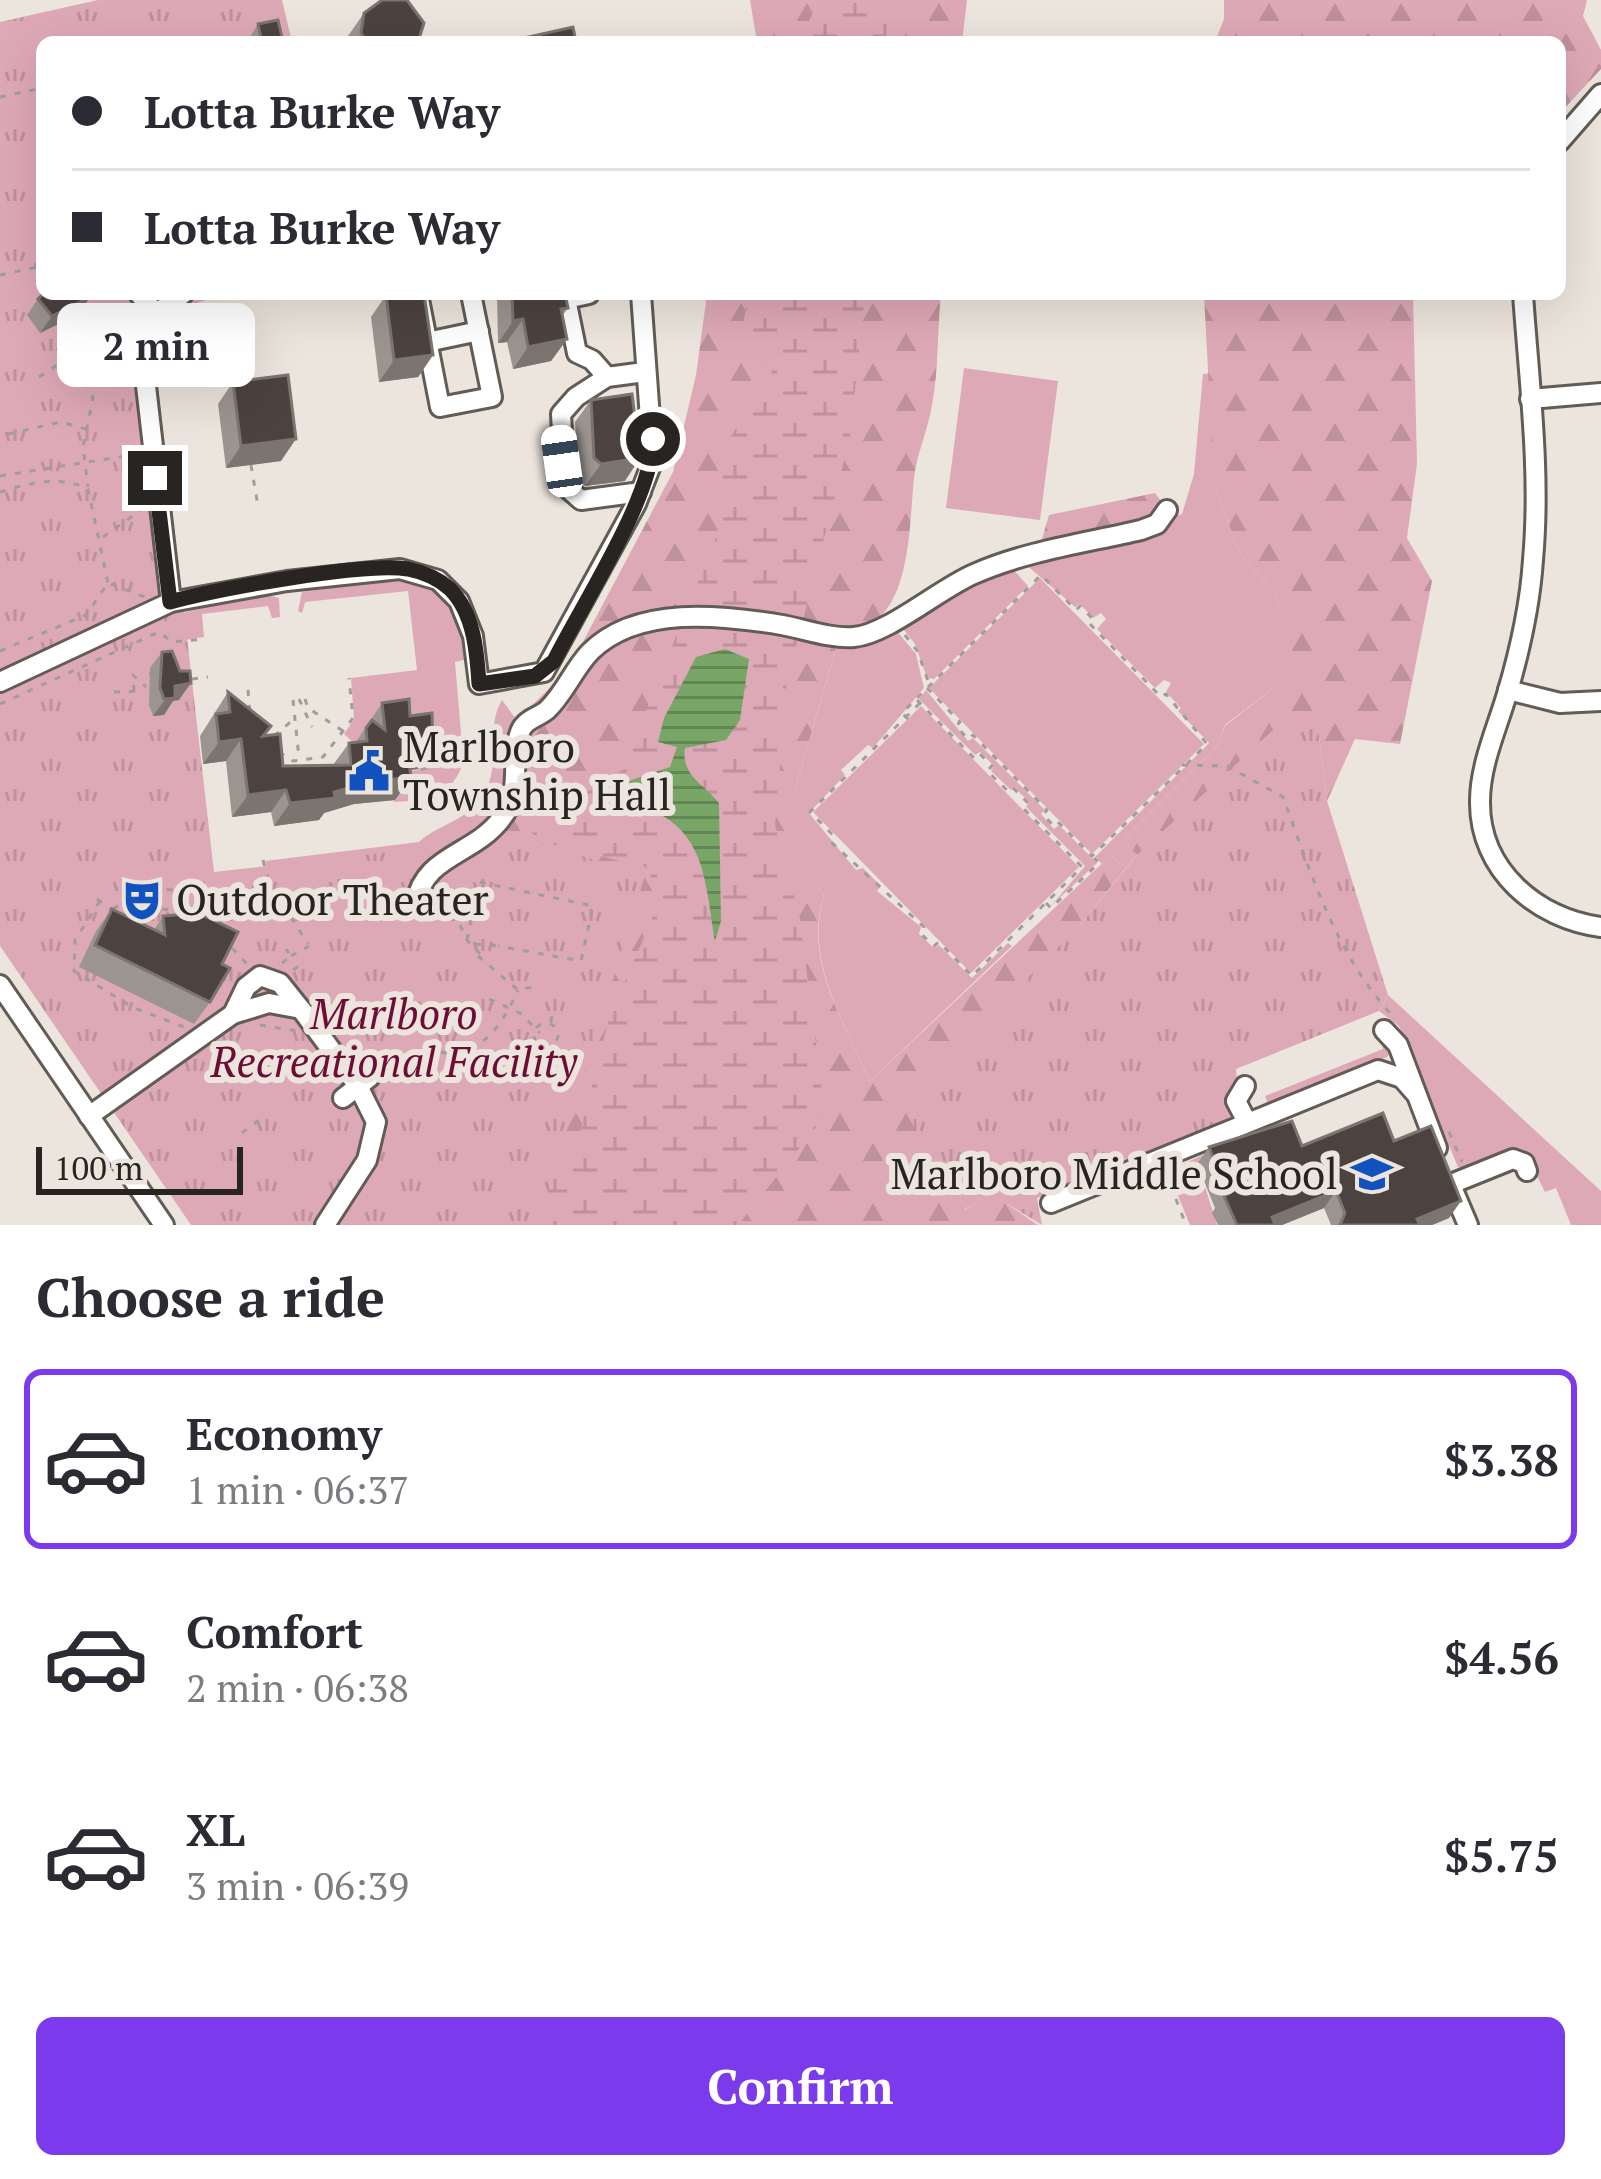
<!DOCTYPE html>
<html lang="en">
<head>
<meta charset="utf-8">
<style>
	body { margin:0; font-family:"PT Serif",serif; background:#f7f7f7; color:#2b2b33; height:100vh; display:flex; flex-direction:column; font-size:45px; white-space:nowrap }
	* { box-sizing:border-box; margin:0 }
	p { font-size:39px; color:#7c7c81 }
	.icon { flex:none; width:66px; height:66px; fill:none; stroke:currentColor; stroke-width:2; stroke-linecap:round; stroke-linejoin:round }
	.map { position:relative; height:1225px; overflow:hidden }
	.sheet { display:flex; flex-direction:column; background:#fff; flex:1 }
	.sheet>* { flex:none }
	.top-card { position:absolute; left:36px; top:36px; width:1530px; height:264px; border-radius:18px; box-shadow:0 12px 48px #0002; display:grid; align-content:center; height:264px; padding:0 36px; background:#fff }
	.scale { position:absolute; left:36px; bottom:30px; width:207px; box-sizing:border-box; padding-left:12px; border:6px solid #272422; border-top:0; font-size:33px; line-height:42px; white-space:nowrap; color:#272422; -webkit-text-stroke:9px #ece5dd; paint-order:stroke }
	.end { position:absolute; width:54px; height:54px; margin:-27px; border:15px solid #272422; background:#fff; box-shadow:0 0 0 6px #fff }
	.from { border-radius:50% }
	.bubble { position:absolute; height:84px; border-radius:18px; background:#fff; box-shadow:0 12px 48px #0002; font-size:39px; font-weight:700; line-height:84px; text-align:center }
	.car { position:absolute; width:36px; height:72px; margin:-36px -18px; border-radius:15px; box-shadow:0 0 9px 3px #0007; background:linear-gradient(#fff 24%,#345 0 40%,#fff 0 76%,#345 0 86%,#fff 0) }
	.top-card b { display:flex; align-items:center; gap:42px; height:114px; font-size:45px }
	.top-card b+b { border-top:3px solid #e1e1e2 }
	.top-card i { width:30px; height:30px; background:#2b2b33 }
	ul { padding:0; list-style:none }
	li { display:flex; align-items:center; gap:36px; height:180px; margin:0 24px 18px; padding:0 12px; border:6px solid transparent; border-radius:18px }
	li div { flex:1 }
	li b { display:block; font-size:45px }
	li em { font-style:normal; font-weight:700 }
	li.active { border-color:#7c3aed }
	li>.icon { width:108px; height:108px; stroke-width:1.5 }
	h2 { padding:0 36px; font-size:54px; line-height:144px }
	.cta { display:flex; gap:24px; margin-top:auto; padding:24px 36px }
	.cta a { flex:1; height:138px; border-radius:18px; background:#7c3aed; color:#fff; font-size:48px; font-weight:700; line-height:138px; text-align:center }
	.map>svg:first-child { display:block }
	.grass { fill:#dea9b6 }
	.forest { fill:url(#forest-firs) }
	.wetland { fill:url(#wetland-marsh) }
	.park { fill:url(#park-tufts) }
	.water { fill:url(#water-rules) }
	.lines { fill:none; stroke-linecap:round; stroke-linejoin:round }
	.minor-casing { stroke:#625c55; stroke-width:24 }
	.path { stroke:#a39d98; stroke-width:3; stroke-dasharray:6 9; stroke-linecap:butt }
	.minor { stroke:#fff; stroke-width:18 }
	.wall { fill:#9c948e }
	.shaded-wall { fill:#7c746f }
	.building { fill:#4c4340; stroke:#7c746f; stroke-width:3 }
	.route { stroke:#272422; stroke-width:15 }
	.labels { text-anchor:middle; stroke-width:12; stroke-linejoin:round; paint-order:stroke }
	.poi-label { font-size:42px; fill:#272422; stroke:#ece5dd; text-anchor:start }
	.park-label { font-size:42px; font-style:italic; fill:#6e0c36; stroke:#ece5dd }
</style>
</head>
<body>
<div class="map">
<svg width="1601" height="1225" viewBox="0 0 1601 1225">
	<defs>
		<pattern id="forest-firs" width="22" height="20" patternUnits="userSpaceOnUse" patternTransform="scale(3)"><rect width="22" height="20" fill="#dea9b6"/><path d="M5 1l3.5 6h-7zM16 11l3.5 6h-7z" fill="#be919c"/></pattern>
		<pattern id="wetland-marsh" width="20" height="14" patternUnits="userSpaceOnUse" patternTransform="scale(3)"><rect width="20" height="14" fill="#dea9b6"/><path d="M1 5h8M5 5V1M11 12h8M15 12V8" fill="none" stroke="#be919c"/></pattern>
		<pattern id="park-tufts" width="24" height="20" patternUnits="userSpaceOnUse" patternTransform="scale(3)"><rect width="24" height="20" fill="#dea9b6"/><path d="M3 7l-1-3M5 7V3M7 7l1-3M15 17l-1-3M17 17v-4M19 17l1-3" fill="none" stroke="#be919c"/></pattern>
		<pattern id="water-rules" width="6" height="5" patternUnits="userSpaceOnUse" patternTransform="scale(3)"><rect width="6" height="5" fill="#78a667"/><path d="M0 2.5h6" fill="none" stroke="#628754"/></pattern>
	</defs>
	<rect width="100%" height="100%" fill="#ece5dd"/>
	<g class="grass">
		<polygon points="964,368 1058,381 1040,520 946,508"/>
		<polygon points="1212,373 1214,485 1240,554 1276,594 1297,670 1225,725 1217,746 1124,839 1137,855 1126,868 1111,855 1102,864 1095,857 1209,743 1178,711 1181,708 1166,692 1171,683 1164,680 1155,688 1097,629 1106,619 1101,613 1093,618 1080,604 1075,607 1024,563 1182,514 1194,474 1203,374"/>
		<polygon points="1010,566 1028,586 934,679 927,678 915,644 901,626 917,612"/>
		<path d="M396 578C443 579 464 617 467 659L455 662 463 757 418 769 368 740 355 744 344 734 354 719 351 678 417 670 408 591 305 602 302 613 298 611 302 592Z"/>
		<polygon points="1040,578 1204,744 1092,854 929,688"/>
		<polygon points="264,594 279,598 280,617 272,618 268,606 202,614 204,637 179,641 182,613"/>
		<path d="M895 629 916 654 924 688 873 748 868 745 841 770 845 775 809 813 856 870 863 868 881 886 877 891 921 927 919 934 934 948 939 945 972 978 1008 943 1012 946 870 1081C844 1023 804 960 824 895L795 861 793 796 838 642 868 644Z"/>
		<polygon points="926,690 968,741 973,738 1045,810 1041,814 1054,829 1059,825 1097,863 1051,906 1085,866 1026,807 1029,802 1015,788 1011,790 991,771 994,766 980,752 975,755 919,699"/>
		<path d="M502 700 518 722C515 745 516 775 507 796 475 870 339 869 270 880L265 861 419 842C434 827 462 822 479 801 505 768 483 732 502 700Z"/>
		<polygon points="921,706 1079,867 971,973 813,812"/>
		<path d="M463 760C457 794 425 801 394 802L392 775Z"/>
		<polygon points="1388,995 1601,1191 1601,1225 1571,1225 1556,1188 1545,1192 1528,1158 1467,1170 1458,1167 1399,1026 1379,1011"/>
		<polygon points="1380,1038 1392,1050 1387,1057 1268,1104 1265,1096 1383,1049"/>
		<polygon points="1218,1148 1198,1164 1217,1225 1190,1225 1168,1171"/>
	</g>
	<g class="forest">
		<polygon points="750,0 967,0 962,42 757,42"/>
		<polygon points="1224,0 1587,0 1583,16 1601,50 1601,69 1560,113 1560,42 1215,42 1224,19"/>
		<path d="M707 294H941C937 331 939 369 932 405 928 430 917 453 914 478 908 535 913 627 839 638L793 796 814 827 796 861 824 895C803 959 844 1023 870 1081L1111 855 1126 868 1080 925 964 1210 991 1193 1038 1225H418L494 840 512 816 526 711 568 670 673 472 696 375Z"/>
		<polygon points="1204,294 1413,294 1417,464 1407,538 1432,581 1400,744 1355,739 1327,801 1318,729 1137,855 1123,840 1217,746 1225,726 1296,670 1276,594 1240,554 1214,485"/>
		<polygon points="1155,493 1161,501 1150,520 1052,545 1042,539 1049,515"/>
	</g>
	<g class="wetland">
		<polygon points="819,0 888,0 886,42 810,42 807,25"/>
		<polygon points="748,294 865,294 850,437 787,682 775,825 800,919 825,1116 738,1225 444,1225 573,1160 608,1022 662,895 645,867 551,844 526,830 622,770 717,535 724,447 772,372 744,319"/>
	</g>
	<g class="park">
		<path d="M98 0H282L292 42H42V294H229C187 304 159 312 155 360L214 872 519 837 645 875 538 1225H191L0 946V22Z"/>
		<polygon points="1283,721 1318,729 1327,801 1388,995 1379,1011 1236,1069 1237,1079 1229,1089 1230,1119 1037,1198 1042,1225 991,1194 963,1210 914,1132 912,1095 1080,925 1137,855"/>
	</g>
	<path class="water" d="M725 649 749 659 740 720 726 740 685 748C681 776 704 784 719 803L721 921 715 941C705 881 706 823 635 805L655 792 624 790 620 784 670 767 677 747 658 742 664 718 696 657Z"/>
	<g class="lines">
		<g class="minor-casing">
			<g id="minor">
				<polyline points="1560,141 1601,94"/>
				<polyline points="139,294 156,313"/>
				<polyline points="418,294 440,407 492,397 471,294"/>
				<polyline points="589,294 566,299 577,353 592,360 607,377 645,372"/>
				<path d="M1523 294C1529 382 1541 472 1533 560 1530 605 1520 650 1507 694 1497 728 1480 765 1480 801 1479 870 1537 919 1601 927"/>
				<polyline points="427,342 479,331"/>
				<polyline points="607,377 576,397 561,414 565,486 581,500 641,492"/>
				<polyline points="1530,399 1601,393"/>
				<polyline points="171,602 143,360 154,315 183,294"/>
				<polyline points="0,682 171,602 287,581 400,569 438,580 459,601 473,636 479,684 544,672 636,504 653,460 641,294"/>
				<polyline points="1508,690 1560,703 1601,701"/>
				<path d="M415 905C424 854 473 856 501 819 524 791 509 762 520 732 525 719 537 718 547 710 565 693 573 670 590 652 637 605 722 615 782 625 804 629 831 639 854 637 888 634 939 589 974 574 1026 551 1085 543 1141 530L1157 524 1167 510"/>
				<polyline points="0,985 164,1225"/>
				<polyline points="233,1014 246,987 260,976 280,983 300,1008"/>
				<polyline points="1384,1030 1398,1045 1437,1148"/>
				<polyline points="1245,1086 1236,1101 1247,1122"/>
				<polyline points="343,1098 370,1077"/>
				<polyline points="89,1116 233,1014 269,1003 301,1009 358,1086 376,1122 367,1160 325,1225"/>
				<polyline points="1451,1184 1513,1159 1524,1163 1527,1171"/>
				<polyline points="1451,1185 1468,1225"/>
				<polyline points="1051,1203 1378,1070 1402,1078 1415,1093"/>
			</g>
		</g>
		<g class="path">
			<polyline points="0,97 42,88"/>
			<polyline points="35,263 42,284"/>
			<polyline points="0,275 42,266"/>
			<polyline points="61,327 93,398 83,447 88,487"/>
			<polyline points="39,377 63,361 70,348"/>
			<polyline points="8,434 61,422 86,429"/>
			<polyline points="251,465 258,506"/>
			<polyline points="0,476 138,454"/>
			<path d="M0 492C28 483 61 475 88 489L108 583"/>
			<polyline points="103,537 144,508"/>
			<polyline points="905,635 918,652 929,684"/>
			<polyline points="0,651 86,615 108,583 145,597"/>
			<polyline points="192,679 208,677"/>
			<polyline points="248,690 250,713"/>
			<polyline points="134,691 133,675 146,687"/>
			<polyline points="114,692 142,691"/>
			<polyline points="299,699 312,727"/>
			<polyline points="305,699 308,708 343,731"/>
			<polyline points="293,700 299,758"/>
			<polyline points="917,700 920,703 974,758 979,753 992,766 987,771 1010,793 1014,789 1027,802 1022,807 1082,867 972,976 939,942 934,946 921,934 924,927 831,842 833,835 810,812 920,703"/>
			<polyline points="0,704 159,632 172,642 204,639"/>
			<path d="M908 719 902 713C948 667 995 621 1041 575L1076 610 1080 606 1092 618 1088 622 1161 697 1166 694 1207 744 1092 856 1059 823 1055 827 1043 815 1047 810 973 735 968 739 956 726 960 722 927 688"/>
			<polyline points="274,736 294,719"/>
			<polyline points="279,752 293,761 323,757 353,718 349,678"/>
			<path d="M1182 765 1227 766 1283 797C1311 873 1336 956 1393 1016"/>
			<polyline points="406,772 485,757"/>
			<polyline points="263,860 268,879"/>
			<polyline points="441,884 467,940 480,954"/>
			<polyline points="238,892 268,881 308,944"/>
			<polyline points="97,899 113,911"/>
			<polyline points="100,901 75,940 74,971 132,1007 184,1027"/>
			<polyline points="1046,903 1051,908 1099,863 1094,858"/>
			<polyline points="208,906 226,896"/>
			<polyline points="113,909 145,888 188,891"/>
			<polyline points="135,919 152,909 180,910 177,918"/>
			<polyline points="467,940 479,882 593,906 581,961 498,946"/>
			<polyline points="475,944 498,946 499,941"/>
			<polyline points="232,948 247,964"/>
			<polyline points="291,956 309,946"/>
			<polyline points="478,956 518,990 533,987"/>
			<polyline points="282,963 291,956 286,949"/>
			<polyline points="293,970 303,963"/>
			<polyline points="489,999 520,1013 540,1033"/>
			<polyline points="551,1022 552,1012"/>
			<circle cx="546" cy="1035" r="12"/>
			<polyline points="260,1025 297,1031"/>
			<polyline points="544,1050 549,1066"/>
			<path d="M441 1052C481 1059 504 1022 518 990"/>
			<polyline points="1449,1132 1462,1162"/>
			<polyline points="242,1133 259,1120"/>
			<polyline points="1165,1171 1186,1225"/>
		</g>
		<use href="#minor" class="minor"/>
	</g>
	<g class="wall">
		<polygon points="364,13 418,42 347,42 348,36"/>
		<polygon points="258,24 283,42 247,42"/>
		<polygon points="497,294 565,294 568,308 562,316 567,339 551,361 513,369 507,342 498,343"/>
		<polygon points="386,295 433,355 418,377 379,382 371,317"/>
		<polygon points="38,299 79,314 40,333 27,315"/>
		<polygon points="233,382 281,461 226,468 218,404"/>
		<polygon points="591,400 625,481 585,486 579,480 575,422"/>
		<polygon points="162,652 179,700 173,701 164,715 153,716 149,705 150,668"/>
		<polygon points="228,692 264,736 283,766 333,765 349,743 356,742 382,703 418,769 410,770 411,777 395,800 354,804 324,813 319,820 274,826 271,812 232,817 226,761 203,764 200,736"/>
		<polygon points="112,909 154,930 163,916 222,964 210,1002 194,1024 79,967 96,931"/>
		<polygon points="1394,1141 1449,1218 1432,1225 1331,1225 1324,1208 1282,1225 1218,1225 1212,1213 1215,1208 1197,1164 1209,1147 1302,1146"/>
	</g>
	<g class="shaded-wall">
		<polygon points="90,297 79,314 40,333 52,316"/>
		<polygon points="523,319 507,342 498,343 513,321"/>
		<polygon points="567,339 551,361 513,369 528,347"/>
		<polygon points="433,355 418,377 379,382 394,360"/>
		<polygon points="296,439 281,461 226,468 241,446"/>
		<polygon points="640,458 625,481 585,486 601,464"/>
		<polygon points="191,683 179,700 173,701 164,715 153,716 175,686"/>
		<polygon points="241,739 226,761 203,764 219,742"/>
		<polygon points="433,747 418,769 392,772 407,750"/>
		<polygon points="411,777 395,800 354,804 324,813 319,820 274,826 290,803 370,782"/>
		<polygon points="286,790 271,812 232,817 248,795"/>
		<polygon points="1336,1191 1324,1208 1282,1225 1266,1225 1272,1217"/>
		<polygon points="1461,1201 1449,1218 1432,1225 1413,1225 1417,1219"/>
	</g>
	<g class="building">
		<polygon points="382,0 407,0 424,23 418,42 367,42 361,33 364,13"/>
		<polygon points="278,20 283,42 262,42 258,24"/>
		<polygon points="573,27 576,42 516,42 515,40"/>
		<polygon points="43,294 83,294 90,297 52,316 38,299"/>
		<polygon points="424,294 433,355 394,360 386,295"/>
		<polygon points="512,294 565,294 568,308 561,309 567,339 528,347 523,319 513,321"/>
		<polygon points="288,375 296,439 241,446 233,382"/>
		<polygon points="632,394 640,458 601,464 594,458 591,400"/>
		<polygon points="172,651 180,671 190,671 191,683 175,686 175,698 164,699 160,688 162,652"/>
		<polygon points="228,692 271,726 263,736 280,734 283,766 351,765 349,743 367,741 366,728 372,720 385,730 382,703 409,699 410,716 432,713 433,747 407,750 411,777 370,782 334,792 335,798 290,803 286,790 248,795 241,739 219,742 216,714 230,712"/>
		<polygon points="112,909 165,935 163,916 187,914 190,909 238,932 222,964 230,968 210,1002 95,945"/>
		<polygon points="1383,1113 1394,1141 1431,1126 1461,1201 1417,1219 1420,1225 1340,1225 1345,1213 1336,1191 1272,1217 1275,1225 1237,1225 1224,1196 1228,1194 1209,1147 1292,1121 1302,1146"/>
	</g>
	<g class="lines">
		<path class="route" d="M155 478 170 602C218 589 363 562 408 569 423 572 439 579 450 589 474 613 477 652 479 684L535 676 554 661C582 605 653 497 653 439"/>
	</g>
	<defs>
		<g id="civic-bare" transform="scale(3.24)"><path d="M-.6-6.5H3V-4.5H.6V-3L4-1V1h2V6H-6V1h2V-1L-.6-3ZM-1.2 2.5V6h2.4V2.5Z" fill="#1252be" stroke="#ece5dd" stroke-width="2.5" paint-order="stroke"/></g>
		<g id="theatre-bare" transform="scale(3.24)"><path d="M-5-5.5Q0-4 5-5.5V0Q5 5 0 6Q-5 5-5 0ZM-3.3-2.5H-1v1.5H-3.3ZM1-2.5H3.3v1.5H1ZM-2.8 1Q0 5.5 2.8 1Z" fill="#1252be" stroke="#ece5dd" stroke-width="2.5" paint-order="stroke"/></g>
		<g id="school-bare" transform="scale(3.24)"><path d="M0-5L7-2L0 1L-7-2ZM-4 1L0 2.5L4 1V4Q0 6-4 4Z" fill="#1252be" stroke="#ece5dd" stroke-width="2.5" paint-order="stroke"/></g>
	</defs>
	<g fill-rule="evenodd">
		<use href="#civic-bare" x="369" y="771"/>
		<use href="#theatre-bare" x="142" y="900"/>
		<use href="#school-bare" x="1372" y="1174"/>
	</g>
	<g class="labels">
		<g class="poi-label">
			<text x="403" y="762">Marlboro<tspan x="403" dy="48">Township Hall</tspan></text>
			<text x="176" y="915">Outdoor Theater</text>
			<text x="1338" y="1189" text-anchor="end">Marlboro Middle School</text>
		</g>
		<g class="park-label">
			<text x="394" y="1029">Marlboro<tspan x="394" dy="48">Recreational Facility</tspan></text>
		</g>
	</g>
</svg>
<div class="scale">100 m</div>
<i class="end from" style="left:653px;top:439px"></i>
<i class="end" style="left:155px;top:478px"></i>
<div class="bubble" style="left:57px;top:303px;width:198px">2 min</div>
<i class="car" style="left:562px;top:461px;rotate:352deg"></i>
<div class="top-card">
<b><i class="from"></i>Lotta Burke Way</b>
<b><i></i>Lotta Burke Way</b>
</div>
</div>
<section class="sheet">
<h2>Choose a ride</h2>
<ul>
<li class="active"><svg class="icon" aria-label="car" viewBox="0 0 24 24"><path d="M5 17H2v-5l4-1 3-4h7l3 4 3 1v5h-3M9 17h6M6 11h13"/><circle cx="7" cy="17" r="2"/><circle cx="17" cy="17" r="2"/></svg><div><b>Economy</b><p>1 min · 06:37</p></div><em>$3.38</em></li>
<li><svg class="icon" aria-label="car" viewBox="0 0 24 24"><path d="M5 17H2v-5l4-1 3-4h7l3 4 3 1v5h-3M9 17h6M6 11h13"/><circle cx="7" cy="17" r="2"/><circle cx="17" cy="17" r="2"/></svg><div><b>Comfort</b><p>2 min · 06:38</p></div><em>$4.56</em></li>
<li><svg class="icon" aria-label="car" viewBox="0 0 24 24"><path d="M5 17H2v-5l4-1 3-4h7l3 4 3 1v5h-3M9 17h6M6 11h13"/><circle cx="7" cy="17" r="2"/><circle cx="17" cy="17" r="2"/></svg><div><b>XL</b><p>3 min · 06:39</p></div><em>$5.75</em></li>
</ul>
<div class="cta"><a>Confirm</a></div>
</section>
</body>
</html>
